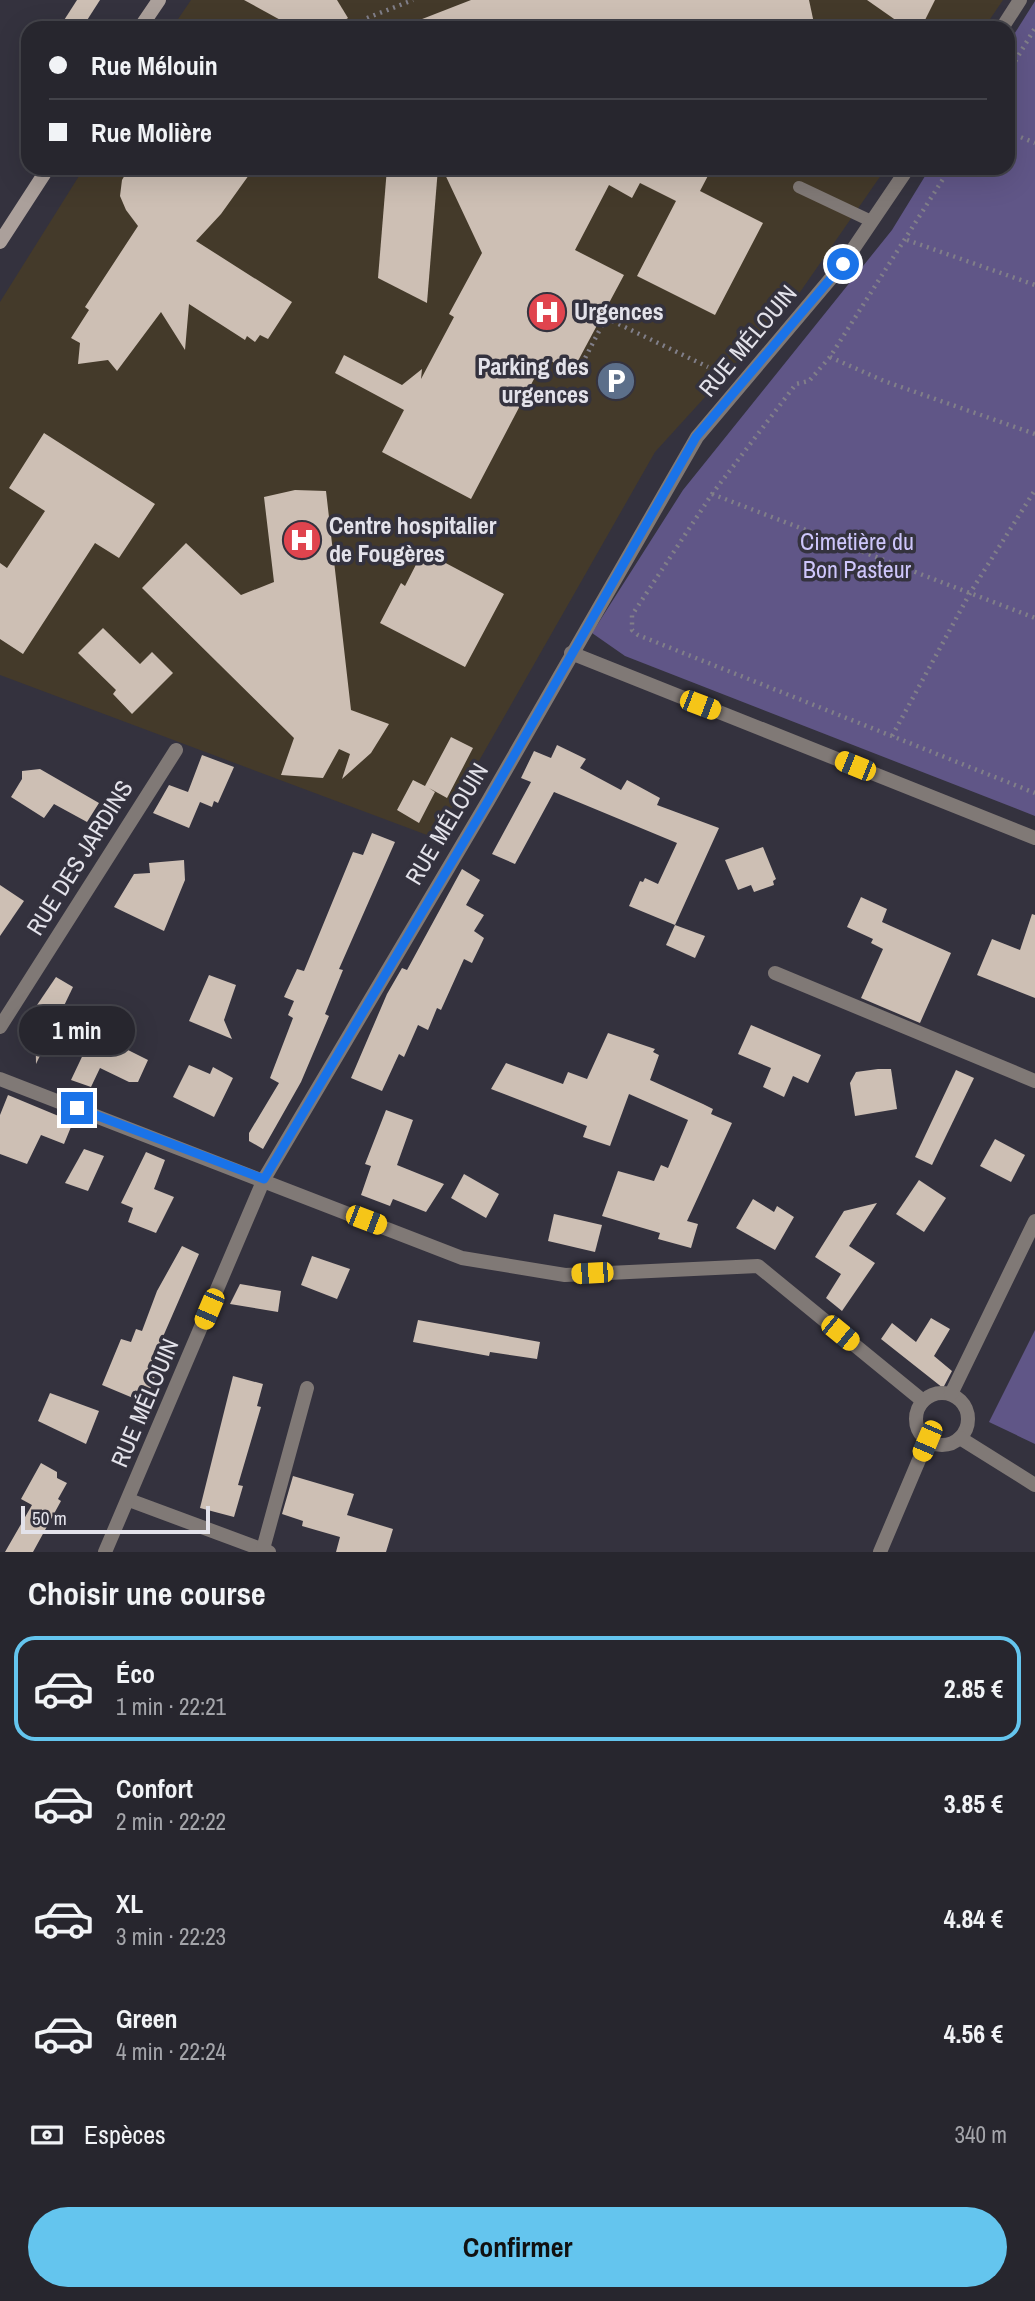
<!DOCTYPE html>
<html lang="fr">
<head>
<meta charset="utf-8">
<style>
	body { margin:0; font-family:"Archivo Narrow",sans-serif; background:#33323a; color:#f1f3f6; height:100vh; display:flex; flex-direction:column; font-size:26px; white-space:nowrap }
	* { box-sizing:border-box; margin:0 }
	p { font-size:23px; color:#a4a5aa }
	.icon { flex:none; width:38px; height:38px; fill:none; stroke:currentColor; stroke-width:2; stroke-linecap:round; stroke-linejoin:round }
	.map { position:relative; height:1552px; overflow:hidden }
	.details { display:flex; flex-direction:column; background:#27262e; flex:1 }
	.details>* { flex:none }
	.top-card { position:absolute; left:21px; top:21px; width:994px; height:154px; border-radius:21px; box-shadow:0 7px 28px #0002,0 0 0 2px #43434a; display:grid; align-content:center; height:154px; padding:0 28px; background:#27262e }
	.scale { position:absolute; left:21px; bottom:18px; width:189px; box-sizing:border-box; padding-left:7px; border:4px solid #e3e2ea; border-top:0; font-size:19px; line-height:24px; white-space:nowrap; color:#e3e2ea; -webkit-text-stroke:5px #34323e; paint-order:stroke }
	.end { position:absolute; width:32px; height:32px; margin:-16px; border:9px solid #1a73e8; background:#fff; box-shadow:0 0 0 4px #fff }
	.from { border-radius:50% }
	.bubble { position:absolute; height:49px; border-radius:24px; background:#27262e; box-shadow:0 7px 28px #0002,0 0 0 2px #43434a; font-size:23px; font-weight:700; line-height:49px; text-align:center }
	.car { position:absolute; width:21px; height:42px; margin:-21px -10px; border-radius:9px; box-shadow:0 0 5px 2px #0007; background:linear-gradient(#f5c518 24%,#345 0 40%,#f5c518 0 76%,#345 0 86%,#f5c518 0) }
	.top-card b { display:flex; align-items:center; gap:24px; height:66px; font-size:26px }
	.top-card b+b { border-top:2px solid #43434a }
	.top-card i { width:18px; height:18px; background:#f1f3f6 }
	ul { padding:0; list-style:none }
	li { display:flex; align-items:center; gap:21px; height:105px; margin:0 14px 10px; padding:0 14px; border:4px solid transparent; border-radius:21px }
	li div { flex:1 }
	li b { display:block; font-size:26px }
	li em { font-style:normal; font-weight:700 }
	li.on { border-color:#64c5ee }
	li>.icon { width:63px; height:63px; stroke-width:1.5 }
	h2 { padding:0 28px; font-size:32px; line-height:84px }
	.pay { display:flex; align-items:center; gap:18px; height:77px; padding:0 28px; font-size:26px }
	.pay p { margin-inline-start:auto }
	.primary-button { display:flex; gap:14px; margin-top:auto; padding:14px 28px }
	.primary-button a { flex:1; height:80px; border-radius:42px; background:#64c5ee; color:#111; font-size:28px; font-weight:700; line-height:80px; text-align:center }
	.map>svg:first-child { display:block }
	.medical { fill:#443a2a }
	.green { fill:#605687 }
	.building { fill:#cdbfb4 }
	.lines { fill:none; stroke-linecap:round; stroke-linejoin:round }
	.path { stroke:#817f89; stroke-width:4.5; stroke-dasharray:2 5; stroke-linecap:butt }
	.service { stroke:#807976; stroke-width:12 }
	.minor { stroke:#807976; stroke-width:14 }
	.secondary { stroke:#aba09b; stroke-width:14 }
	.route { stroke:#1a73e8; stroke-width:9 }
	.labels { text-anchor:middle; stroke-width:7; stroke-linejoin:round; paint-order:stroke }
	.poi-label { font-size:24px; font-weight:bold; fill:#e3e2ea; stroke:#34323e; text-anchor:start }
	.street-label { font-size:24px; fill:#e3e2ea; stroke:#34323e }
	.park-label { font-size:24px; fill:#cec6fb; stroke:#34323e }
</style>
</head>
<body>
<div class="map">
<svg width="1035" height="1552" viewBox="0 0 1035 1552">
	<rect width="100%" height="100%" fill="#34323e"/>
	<g class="medical">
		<polygon points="191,0 1003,0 984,28 172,28"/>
		<polygon points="84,168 886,168 798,295 655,452 435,838 0,675 0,302"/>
	</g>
	<g class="green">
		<polygon points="1035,1 1035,816 625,656 592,633 683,490 892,230 930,168 1008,168 1008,44"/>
		<polygon points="1035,1330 1035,1444 989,1422"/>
	</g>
	<g class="building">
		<polygon points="77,0 100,0 82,28 59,28"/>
		<polygon points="244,0 337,0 348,18 333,28 295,28"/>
		<polygon points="471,0 809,0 815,28 399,28"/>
		<polygon points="867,0 935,0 921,28 907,28"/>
		<polygon points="129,168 254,168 221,214 196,241 292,302 268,339 260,335 255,342 247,336 245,340 189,304 185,350 161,312 117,371 108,360 78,364 80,343 71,338 89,310 85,307 138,226 126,210 120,196 122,180"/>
		<polygon points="387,168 438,168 427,303 378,278"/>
		<polygon points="442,168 712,168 700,191 763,223 715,315 637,276 676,201 640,183 632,198 609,185 575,250 624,275 572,372 545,358 471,499 382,452 404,410 335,373 344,355 402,385 422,369 421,379 454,317 449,314 482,253"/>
		<polygon points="44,433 155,504 119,558 95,543 23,654 0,639 0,563 7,568 45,511 9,488"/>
		<polygon points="295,490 326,491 351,710 389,724 371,753 342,779 350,754 339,749 323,778 281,775 294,738 142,588 186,543 241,595 274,582 264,497"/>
		<polygon points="423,551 504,594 465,667 380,623 401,583 405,586"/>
		<polygon points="103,628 140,664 152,652 173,673 132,714 113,694 116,690 78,653"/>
		<polygon points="451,737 473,748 447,798 429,788 435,792 419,823 397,810 413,780 425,786"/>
		<polygon points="557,745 586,759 580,768 621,790 627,780 660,798 657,805 719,828 675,925 629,906 640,881 643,882 645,878 658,884 677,843 554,792 515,864 492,854 531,782 521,778 534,751 551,758"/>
		<polygon points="202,755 234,767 218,803 214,801 212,807 200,802 189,828 153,813 169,785 188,792"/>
		<polygon points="40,769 99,803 87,822 54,804 44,818 11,797 22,779 22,771"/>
		<polygon points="372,833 395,842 339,969 343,970 325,1014 329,1016 301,1082 263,1149 249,1141 249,1133 279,1083 270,1078 293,1018 288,1015 294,1001 284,997 297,969 304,971 353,852 363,855"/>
		<polygon points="763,847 776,879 773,881 774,885 754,892 751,885 738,890 725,860"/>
		<polygon points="184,860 185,880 164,931 114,907 134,874 150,873 149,863"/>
		<polygon points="462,869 480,880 466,905 484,915 474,931 484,938 472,963 464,959 441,1010 437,1008 428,1030 418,1025 404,1057 399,1054 382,1091 351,1078 387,994 402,968 407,970"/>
		<polygon points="0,885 24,901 0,936"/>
		<polygon points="861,897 887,909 882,922 951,953 920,1023 861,998 883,949 871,943 873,939 847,927"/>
		<polygon points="1032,914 1035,915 1035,998 977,975 992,939 1020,950"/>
		<polygon points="675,925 705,936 695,958 666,945"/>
		<polygon points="209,975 236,985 224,1020 232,1039 189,1021"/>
		<polygon points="56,977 73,987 36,1064 35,1008"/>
		<polygon points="107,1004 127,1012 115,1038 130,1045 128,1050 148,1060 138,1082 129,1082 100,1068 91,1087 71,1080"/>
		<polygon points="751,1025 821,1055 808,1083 793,1076 784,1097 763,1087 771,1068 738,1054"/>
		<polygon points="608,1033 655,1049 653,1052 659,1055 650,1080 703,1104 713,1109 711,1114 732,1123 687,1221 698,1224 691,1248 658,1239 660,1233 602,1216 618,1171 654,1181 661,1165 668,1168 688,1120 629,1094 610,1146 583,1137 587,1126 491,1089 506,1063 563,1084 568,1072 587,1079"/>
		<polygon points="189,1065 210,1074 213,1067 233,1078 214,1117 173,1097"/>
		<polygon points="878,1069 891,1069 897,1109 855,1116 850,1083 856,1072"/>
		<polygon points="956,1070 974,1078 932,1165 915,1157"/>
		<polygon points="8,1095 73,1122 64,1144 41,1135 27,1164 0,1154 0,1115"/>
		<polygon points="386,1110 413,1120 397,1165 444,1184 426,1212 393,1199 390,1206 361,1195 371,1166 365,1164"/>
		<polygon points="995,1139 1025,1155 1011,1182 980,1166"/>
		<polygon points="84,1149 104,1156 88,1191 65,1183"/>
		<polygon points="146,1152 165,1160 154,1189 174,1197 156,1233 128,1222 133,1208 121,1203"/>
		<polygon points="464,1174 499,1194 486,1218 451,1198"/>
		<polygon points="919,1180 946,1198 924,1232 896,1214"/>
		<polygon points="753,1199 774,1212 777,1206 794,1217 775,1250 736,1228"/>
		<polygon points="877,1203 849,1246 875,1263 842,1311 826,1298 841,1274 815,1257 844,1211"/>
		<polygon points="554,1214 602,1225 595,1252 548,1241"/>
		<polygon points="182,1246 199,1254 162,1339 168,1341 145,1403 102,1385 121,1339 131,1342 136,1329 142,1331 157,1291"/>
		<polygon points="312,1256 350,1269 337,1299 301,1285"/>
		<polygon points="240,1284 281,1291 278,1312 230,1304"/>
		<polygon points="931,1318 950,1329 934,1356 952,1371 943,1388 881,1339 892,1323 916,1342"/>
		<polygon points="418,1320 540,1342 537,1359 490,1352 489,1356 413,1342"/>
		<polygon points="233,1376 263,1384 257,1406 261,1407 238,1485 243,1486 234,1517 200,1508"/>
		<polygon points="50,1393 99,1411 86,1444 38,1421"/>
		<polygon points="41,1463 57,1472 57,1478 67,1483 58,1499 61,1501 33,1552 5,1552 32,1505 21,1499"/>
		<polygon points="293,1476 354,1494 347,1515 393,1529 386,1552 336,1552 340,1537 302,1526 303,1521 282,1514"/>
	</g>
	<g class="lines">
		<g class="path">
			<polyline points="367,18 413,0"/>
			<polyline points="1008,73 1035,28"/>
			<polyline points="1008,132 1035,143"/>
			<polyline points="950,168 830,357 809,381 796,384 712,494 632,615 632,630 638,635 1035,793"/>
			<polyline points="907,240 1035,285"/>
			<polyline points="606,318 708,367"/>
			<polyline points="830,357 884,381 1035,434"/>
			<polyline points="582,364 612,306"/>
			<polyline points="712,494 1035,618"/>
			<polyline points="892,736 970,593 1035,490"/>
		</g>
		<polyline class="service" points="799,187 871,221"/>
		<g class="minor">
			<polyline points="1002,28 1020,0"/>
			<polyline points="571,653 1035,838"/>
			<polyline points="775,973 1035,1081"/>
			<polyline points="0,1027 176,750"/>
			<polyline points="0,1079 462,1258 565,1275 758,1266 923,1401"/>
			<circle cx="942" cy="1419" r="26"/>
			<polyline points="951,1394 1035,1221"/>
			<polyline points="960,1438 1035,1485"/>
			<polyline points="129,1500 269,1552"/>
			<polyline points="263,1549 307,1388"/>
			<polyline points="105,1552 264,1179 488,801 697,437 843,264 908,168"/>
			<polyline points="880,1552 927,1441"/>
		</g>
		<g class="secondary">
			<polyline points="140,28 159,0"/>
			<polyline points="0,242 48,168"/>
		</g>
	</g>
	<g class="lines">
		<polyline class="route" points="77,1108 264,1179 488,801 696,437 843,264"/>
	</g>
	<defs>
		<g id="hospital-disc" transform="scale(2.0125)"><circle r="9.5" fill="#e0444e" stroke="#34323e"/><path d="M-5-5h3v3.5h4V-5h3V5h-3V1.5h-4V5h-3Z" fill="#fff"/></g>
		<g id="parking-disc" transform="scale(2.0125)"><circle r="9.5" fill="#5c6f8a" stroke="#34323e"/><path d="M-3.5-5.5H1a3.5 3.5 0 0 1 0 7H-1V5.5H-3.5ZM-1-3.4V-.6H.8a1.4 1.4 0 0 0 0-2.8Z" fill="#fff"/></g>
	</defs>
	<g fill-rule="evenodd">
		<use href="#hospital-disc" x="547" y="312"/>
		<use href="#parking-disc" x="616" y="381"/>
		<use href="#hospital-disc" x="302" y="540"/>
	</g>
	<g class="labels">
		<g class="poi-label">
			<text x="574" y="320">Urgences</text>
			<text x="589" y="375" text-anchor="end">Parking des<tspan x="589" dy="28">urgences</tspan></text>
			<text x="329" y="534">Centre hospitalier<tspan x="329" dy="28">de Fougères</tspan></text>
		</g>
		<g class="street-label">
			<text transform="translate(748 341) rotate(-50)" y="8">RUE MÉLOUIN</text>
			<text transform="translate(447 824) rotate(-59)" y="8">RUE MÉLOUIN</text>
			<text transform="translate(80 858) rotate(-58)" y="8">RUE DES JARDINS</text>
			<text transform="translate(145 1403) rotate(-67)" y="8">RUE MÉLOUIN</text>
		</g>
		<g class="park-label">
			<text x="857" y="550">Cimetière du<tspan x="857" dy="28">Bon Pasteur</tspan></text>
		</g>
	</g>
</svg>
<div class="scale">50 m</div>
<i class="end from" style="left:843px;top:264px"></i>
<i class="end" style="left:77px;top:1108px"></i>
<div class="bubble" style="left:19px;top:1006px;width:116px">1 min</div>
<i class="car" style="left:700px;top:705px;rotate:111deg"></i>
<i class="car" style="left:855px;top:766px;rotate:292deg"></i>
<i class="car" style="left:366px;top:1220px;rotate:111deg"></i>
<i class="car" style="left:592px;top:1273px;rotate:267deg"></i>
<i class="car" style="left:209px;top:1309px;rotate:203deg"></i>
<i class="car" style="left:840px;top:1333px;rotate:129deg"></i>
<i class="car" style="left:927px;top:1441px;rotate:203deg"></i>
<div class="top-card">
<b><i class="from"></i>Rue Mélouin</b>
<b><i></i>Rue Molière</b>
</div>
</div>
<section class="details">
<h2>Choisir une course</h2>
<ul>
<li class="on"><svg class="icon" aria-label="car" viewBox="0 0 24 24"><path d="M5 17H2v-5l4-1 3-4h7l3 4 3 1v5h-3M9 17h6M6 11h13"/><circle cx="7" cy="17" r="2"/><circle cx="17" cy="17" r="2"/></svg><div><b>Éco</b><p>1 min · 22:21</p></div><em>2.85 €</em></li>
<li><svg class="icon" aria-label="car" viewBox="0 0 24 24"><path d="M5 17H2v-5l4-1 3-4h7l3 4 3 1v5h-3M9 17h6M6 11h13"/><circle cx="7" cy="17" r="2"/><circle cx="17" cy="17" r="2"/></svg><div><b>Confort</b><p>2 min · 22:22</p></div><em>3.85 €</em></li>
<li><svg class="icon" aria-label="car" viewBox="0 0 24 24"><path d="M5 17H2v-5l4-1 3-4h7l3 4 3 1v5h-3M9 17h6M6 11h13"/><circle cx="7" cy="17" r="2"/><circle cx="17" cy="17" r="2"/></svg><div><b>XL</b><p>3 min · 22:23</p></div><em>4.84 €</em></li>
<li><svg class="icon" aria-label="car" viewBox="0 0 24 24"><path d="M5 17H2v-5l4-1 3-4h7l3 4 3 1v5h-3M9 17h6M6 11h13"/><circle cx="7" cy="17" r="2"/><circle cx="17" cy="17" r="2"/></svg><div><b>Green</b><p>4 min · 22:24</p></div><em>4.56 €</em></li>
</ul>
<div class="pay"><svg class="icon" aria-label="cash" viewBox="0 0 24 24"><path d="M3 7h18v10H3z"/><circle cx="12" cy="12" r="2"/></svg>Espèces<p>340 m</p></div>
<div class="primary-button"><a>Confirmer</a></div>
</section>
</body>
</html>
